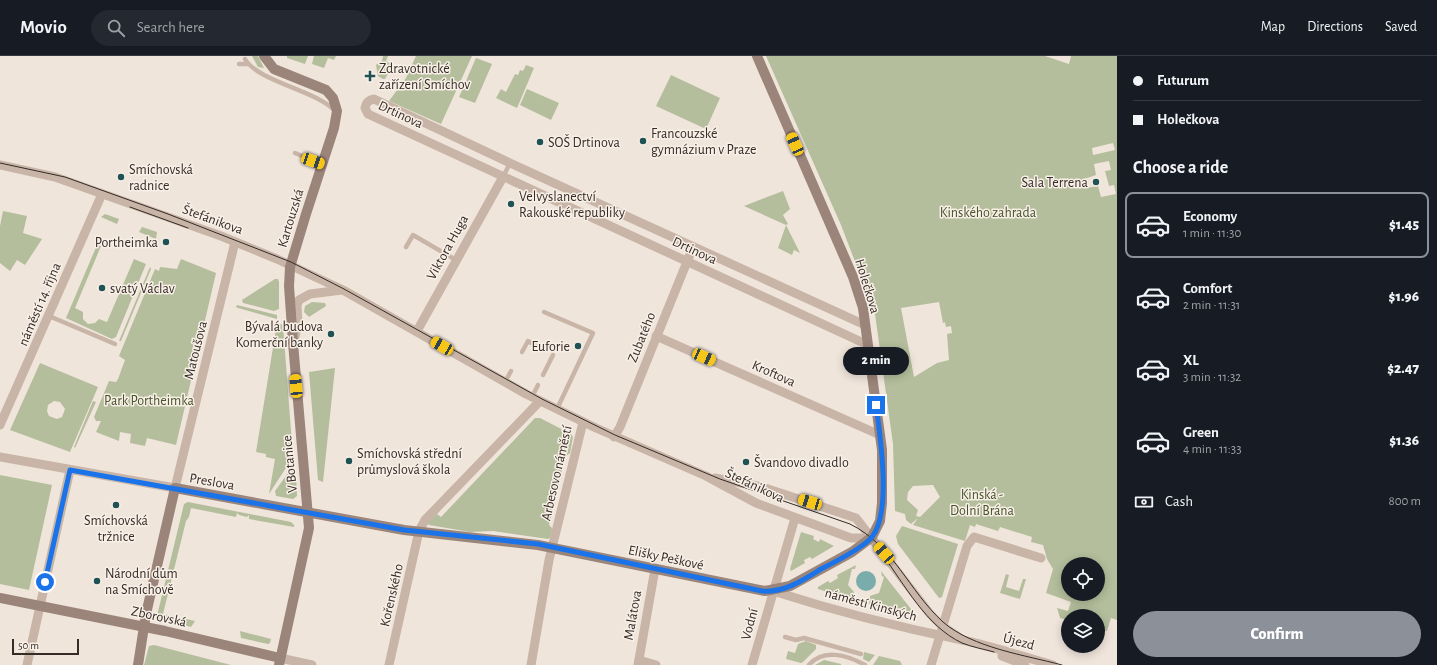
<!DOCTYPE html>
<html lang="en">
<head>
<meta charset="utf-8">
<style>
	body { margin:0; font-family:"Alegreya Sans",sans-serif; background:#242831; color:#f1f3f6; height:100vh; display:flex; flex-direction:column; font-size:15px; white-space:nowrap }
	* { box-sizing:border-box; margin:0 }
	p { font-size:13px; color:#9ea1a6 }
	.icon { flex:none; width:22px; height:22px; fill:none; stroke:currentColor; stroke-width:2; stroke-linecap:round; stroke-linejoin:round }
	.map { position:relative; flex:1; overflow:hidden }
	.details { display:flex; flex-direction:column; background:#171b24; width:320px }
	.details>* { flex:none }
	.guide { display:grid; align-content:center; height:88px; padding:0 16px; background:#171b24 }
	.tools { position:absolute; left:1061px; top:501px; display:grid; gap:8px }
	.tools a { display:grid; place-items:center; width:44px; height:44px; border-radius:50%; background:#171b24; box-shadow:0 2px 10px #0003; font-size:20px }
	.scale { position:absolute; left:12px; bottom:10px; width:67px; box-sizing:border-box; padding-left:4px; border:2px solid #352b27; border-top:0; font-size:11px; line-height:14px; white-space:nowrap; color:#352b27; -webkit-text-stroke:3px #f8f0e7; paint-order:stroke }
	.end { position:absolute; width:18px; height:18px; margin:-9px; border:5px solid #1a73e8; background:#fff; box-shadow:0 0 0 2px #fff }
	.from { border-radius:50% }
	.bubble { position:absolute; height:28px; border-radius:14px; background:#171b24; box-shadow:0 2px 10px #0003; font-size:13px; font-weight:800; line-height:28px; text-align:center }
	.car { position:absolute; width:12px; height:24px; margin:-12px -6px; border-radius:5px; box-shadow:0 0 3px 1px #0007; background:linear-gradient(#f5c518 24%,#345 0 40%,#f5c518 0 76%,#345 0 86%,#f5c518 0) }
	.guide b { display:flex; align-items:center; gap:14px; height:38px; font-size:15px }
	.guide b+b { border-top:1px solid #363941 }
	.guide i { width:10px; height:10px; background:#f1f3f6 }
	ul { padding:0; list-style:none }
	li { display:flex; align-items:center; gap:12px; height:66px; margin:0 8px 6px; padding:0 8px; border:2px solid transparent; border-radius:8px }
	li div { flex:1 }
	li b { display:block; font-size:15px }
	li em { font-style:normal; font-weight:800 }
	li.on { border-color:#8c9099 }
	li>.icon { width:36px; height:36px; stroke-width:1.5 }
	h2 { padding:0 16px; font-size:18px; line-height:48px }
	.pay { display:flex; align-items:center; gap:10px; height:44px; padding:0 16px; font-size:15px }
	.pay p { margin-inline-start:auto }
	.primary-button { display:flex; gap:8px; margin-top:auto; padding:8px 16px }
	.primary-button a { flex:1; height:46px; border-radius:24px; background:#8c9099; color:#fff; font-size:16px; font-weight:800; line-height:46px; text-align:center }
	header { display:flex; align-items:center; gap:24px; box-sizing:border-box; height:56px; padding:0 20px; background:#171b24; border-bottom:1px solid #363941 }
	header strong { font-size:19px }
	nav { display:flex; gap:22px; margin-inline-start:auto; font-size:14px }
	.search { width:280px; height:36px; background:#242831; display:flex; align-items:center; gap:10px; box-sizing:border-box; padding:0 14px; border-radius:22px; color:#9ea1a6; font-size:15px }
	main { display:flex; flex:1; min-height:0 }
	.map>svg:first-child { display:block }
	.green { fill:#b4be9c; fill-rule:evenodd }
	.water { fill:#7bacac }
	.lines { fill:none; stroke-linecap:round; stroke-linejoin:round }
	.lane { stroke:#c8b5a7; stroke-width:4.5 }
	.street { stroke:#c8b5a7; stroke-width:9 }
	.secondary { stroke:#9b8479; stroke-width:10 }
	.tram { stroke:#352b27; stroke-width:1 }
	.route { stroke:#1a73e8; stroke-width:5 }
	.poi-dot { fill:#1f5254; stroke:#f8f0e7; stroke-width:1.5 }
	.labels { text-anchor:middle; stroke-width:3; stroke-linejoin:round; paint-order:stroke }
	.poi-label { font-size:14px; fill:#352b27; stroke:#f8f0e7; text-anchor:start }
	.street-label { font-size:14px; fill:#352b27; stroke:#f8f0e7 }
	.park-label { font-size:14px; fill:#45522c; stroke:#f8f0e7 }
</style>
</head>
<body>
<header>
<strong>Movio</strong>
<div class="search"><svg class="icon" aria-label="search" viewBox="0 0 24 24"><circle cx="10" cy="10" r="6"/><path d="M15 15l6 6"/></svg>Search here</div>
<nav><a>Map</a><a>Directions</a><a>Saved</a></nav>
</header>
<main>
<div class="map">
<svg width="1117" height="609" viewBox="0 0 1117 609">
	<rect width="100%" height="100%" fill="#f0e5db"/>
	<g class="green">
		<polygon points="252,0 258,0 264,12 258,11"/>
		<polygon points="287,0 308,0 305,8 287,2"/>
		<polygon points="314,0 336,0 334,4 328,2 324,12 312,8"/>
		<polygon points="383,0 388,0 386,5 393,9 385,23 383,23 378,20 376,9 382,5"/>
		<polygon points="416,0 472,0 441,68 389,45 406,22"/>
		<path d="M766 0H1045L1069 8 1071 0H1117V564L1111 562 1107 575 1098 573V560H1068V564L1060 562 1057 552 1068 555 1071 546 1046 537 1053 513 1047 503 1043 489 1031 486 1032 481 1000 471 998 475 976 468 975 471 970 469 965 485 913 469 918 462 911 468 906 464 905 458 895 455 893 388 875 258 841 169ZM1113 87 1115 94 1093 99 1092 92ZM1109 105 1111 114 1105 115 1109 130 1114 129 1116 138 1101 141 1098 130 1086 132 1084 123 1096 119 1094 108ZM939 246 943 267 945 266 946 271 951 270 952 277 947 278 949 304 937 307 914 321 901 252ZM933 429 940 441 920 461 916 460 918 454 907 444 908 436 913 430ZM1068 508H1098V538H1068Z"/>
		<polygon points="476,2 492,8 475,47 459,41"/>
		<polygon points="526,9 534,12 517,52 496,42 501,33 506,36 515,18 518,19 520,14 523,15"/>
		<polygon points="671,19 720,42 706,73 656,50"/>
		<polygon points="527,33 559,47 551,64 520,49"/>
		<polygon points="783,135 790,153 783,159 788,168 786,169 800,197 794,194 792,199 778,192 786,169 744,150"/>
		<polygon points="3,155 27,160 23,177 42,183 25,209 17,204 10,215 0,207 0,170"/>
		<polygon points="105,158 119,163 117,168 101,161"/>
		<polygon points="142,171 157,176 156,183 139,176"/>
		<polygon points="97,189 101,190 75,252 83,256 83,263 88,268 95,267 99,263 107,266 134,203 146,208 116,281 112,283 66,262"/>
		<polygon points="181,203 216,217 176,389 147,382 145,390 130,387 131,378 120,376 119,385 96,376 101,365 96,365 94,361 109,325 116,326 118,323 125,304 119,300 155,213 159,215 160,211 177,213"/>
		<polygon points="150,211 151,213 121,285 119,285"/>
		<polygon points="275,223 278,223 279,226 279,253 274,255 243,247 242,244"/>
		<polygon points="312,246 325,247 326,250 309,261 304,256 305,250"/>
		<polygon points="237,249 277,259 277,263 238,252 236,251"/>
		<polygon points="277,267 283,269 293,401 269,438 275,403 266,401 266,398 256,396"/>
		<path d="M40 307 98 331 70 396 10 374ZM54 345 60 346 65 353 62 361 57 363 49 360 47 355 48 349Z"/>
		<polygon points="335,312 323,426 318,424 309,316"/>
		<polygon points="93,345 96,346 75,392 74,391"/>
		<polygon points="535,362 540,362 571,378 573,381 570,397 565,401 549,469 552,472 551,481 548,483 493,475 470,476 429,469 427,467 437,458 441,461"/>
		<polygon points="292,415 296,420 297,440 293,443 276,440 275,435 288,417"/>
		<polygon points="0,419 52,429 29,534 0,528"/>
		<polygon points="188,446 291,466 294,469 294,471 249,463 249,459 247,461 239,459 237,457 236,461 191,452 189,461 186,465 163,558 195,565 191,571 158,563 157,560 184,448"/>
		<polygon points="902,470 958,488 942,541 939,542 898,488 896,480"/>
		<polygon points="801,476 814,480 813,483 819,486 820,483 834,490 812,503 810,501 804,504 805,507 791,515 790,513"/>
		<polygon points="856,509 855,513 852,513 848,529 854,536 851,543 818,533 818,531 828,525 830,527 838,522 837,519"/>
		<polygon points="881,515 911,553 910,557 907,558 869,548 870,540 879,537 884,521 882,520"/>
		<polygon points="1006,518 1009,519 1006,531 1019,535 1023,523 1026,523 1020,543 1000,537"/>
		<polygon points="240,575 271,583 270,587 268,588 241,582"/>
		<polygon points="806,585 816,589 816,593 803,606 801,607 786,603 788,595 795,597 798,588"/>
		<polygon points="154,589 231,609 144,609 149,590"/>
		<polygon points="864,596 875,599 869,606 863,603"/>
		<polygon points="879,600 900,605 902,609 873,609"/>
		<polygon points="824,604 841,608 841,609 815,609"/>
	</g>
	<circle class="water" cx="866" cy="525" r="10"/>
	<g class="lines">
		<g class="lane">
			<path d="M245 3C257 25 317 35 334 54"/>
			<polyline points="239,8 248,8"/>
			<polyline points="295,97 322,108"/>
			<polyline points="503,121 510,107"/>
			<polyline points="406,191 413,179 456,204"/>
			<polyline points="544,256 593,277 557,353"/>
			<polyline points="49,260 115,288"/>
			<polyline points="522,296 528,285 544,294"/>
			<polyline points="543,319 553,299"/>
			<polyline points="505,326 511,315"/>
			<polyline points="532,341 538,329"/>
			<polyline points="785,581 796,584 804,582 861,598"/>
			<path d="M809 609C823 592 847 599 865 609"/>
		</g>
		<g class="street">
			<polyline points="0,109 55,121 221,180 277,203 343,234 526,338 596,372 706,420 756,447 851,482 871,482"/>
			<path d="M865 269 510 107 374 43C369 44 366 46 365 52L368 58 868 289"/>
			<polyline points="417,275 503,121"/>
			<polyline points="656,280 880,379"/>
			<polyline points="294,284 298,269 297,249 299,244 310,238 342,234"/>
			<polyline points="0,369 102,138"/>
			<polyline points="614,381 620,371 693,191"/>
			<polyline points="0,401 175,432 235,186"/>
			<polyline points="715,422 762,431 856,462 930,558 942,570 963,584"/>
			<path d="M773 535C835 555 898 571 962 584 992 590 1023 601 1053 609"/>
			<polyline points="1002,600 1025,609"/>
			<polyline points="280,602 312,609"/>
			<polyline points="639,604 656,609"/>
			<polyline points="27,609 70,414"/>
			<polyline points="389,609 419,475 425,464 540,345"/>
			<polyline points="531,609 549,504 583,366"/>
			<polyline points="638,609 655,513"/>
			<polyline points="752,609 795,462"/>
			<polyline points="931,609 967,490 974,481 1041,502"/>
		</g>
		<g class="secondary">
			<polyline points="264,0 274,13 326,34 333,42 337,55 334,72 306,158 290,211 289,230 293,287 309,472 279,609"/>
			<polyline points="0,542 165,575 280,602"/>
			<polyline points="138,609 146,558 175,432 404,474 538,489 765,535 790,530 852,496 872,481 880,465 882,447 882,394 863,252 853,221 757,0"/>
		</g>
		<g class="tram">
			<path d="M0 107 65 121 168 158 291 206 344 233 542 343 615 379 720 423 850 468C894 490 908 534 943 566 973 592 1025 599 1062 609"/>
			<polyline points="130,151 188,172"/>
			<path d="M882 498C905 529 926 570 962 587 972 591 983 593 994 596"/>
		</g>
	</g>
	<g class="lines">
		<path class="route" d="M45 526 70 414 404 474 538 488 762 535C784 537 803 524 821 513 835 506 863 492 872 481 892 456 880 379 876 349"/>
	</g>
	<g class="poi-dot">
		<path d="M368 14h4v4h4v4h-4v4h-4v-4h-4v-4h4z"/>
		<circle cx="643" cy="85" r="4"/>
		<circle cx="540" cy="86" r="4"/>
		<circle cx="121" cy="121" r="4"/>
		<circle cx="1096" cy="126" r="4"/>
		<circle cx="511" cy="148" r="4"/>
		<circle cx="166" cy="186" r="4"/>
		<circle cx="102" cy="232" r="4"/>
		<circle cx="331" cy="278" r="4"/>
		<circle cx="578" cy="290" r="4"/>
		<circle cx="349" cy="405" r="4"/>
		<circle cx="746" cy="406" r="4"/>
		<circle cx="116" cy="449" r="4"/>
		<circle cx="97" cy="525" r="4"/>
	</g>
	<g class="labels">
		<g class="poi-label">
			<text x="379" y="17">Zdravotnické<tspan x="379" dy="16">zařízení Smíchov</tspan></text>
			<text x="651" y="82">Francouzské<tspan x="651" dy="16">gymnázium v Praze</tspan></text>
			<text x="548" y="91">SOŠ Drtinova</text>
			<text x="129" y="118">Smíchovská<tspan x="129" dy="16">radnice</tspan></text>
			<text x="1088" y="131" text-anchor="end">Sala Terrena</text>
			<text x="519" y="145">Velvyslanectví<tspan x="519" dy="16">Rakouské republiky</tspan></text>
			<text x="158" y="191" text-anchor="end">Portheimka</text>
			<text x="110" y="237">svatý Václav</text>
			<text x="323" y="275" text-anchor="end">Bývalá budova<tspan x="323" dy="16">Komerční banky</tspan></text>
			<text x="570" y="295" text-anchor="end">Euforie</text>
			<text x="357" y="402">Smíchovská střední<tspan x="357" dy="16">průmyslová škola</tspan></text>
			<text x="754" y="411">Švandovo divadlo</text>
			<text x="116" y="469" text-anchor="middle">Smíchovská<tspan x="116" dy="16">tržnice</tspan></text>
			<text x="105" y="522">Národní dům<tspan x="105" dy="16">na Smíchově</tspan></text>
		</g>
		<g class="street-label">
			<text transform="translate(401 58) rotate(25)" y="5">Drtinova</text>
			<text transform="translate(290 162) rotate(-73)" y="5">Kartouzská</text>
			<text transform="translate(213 163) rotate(20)" y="5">Štefánikova</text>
			<text transform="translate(447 191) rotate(-61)" y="5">Viktora Huga</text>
			<text transform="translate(695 194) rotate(25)" y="5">Drtinova</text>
			<text transform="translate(868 230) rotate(73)" y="5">Holečkova</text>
			<text transform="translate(39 248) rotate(-67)" y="5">náměstí 14. října</text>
			<text transform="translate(641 281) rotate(-68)" y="5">Zubatého</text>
			<text transform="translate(195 294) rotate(-76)" y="5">Matoušova</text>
			<text transform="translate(774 317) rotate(24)" y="5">Kroftova</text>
			<text transform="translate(289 408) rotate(-96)" y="5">V Botanice</text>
			<text transform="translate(556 417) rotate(-77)" y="5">Arbesovo náměstí</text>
			<text transform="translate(212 425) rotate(10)" y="5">Preslova</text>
			<text transform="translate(755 429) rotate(25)" y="5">Štefánikova</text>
			<text transform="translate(666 501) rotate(12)" y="5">Elišky Peškové</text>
			<text transform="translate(391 539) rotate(-77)" y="5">Kořenského</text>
			<text transform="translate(871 548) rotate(15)" y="5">náměstí Kinských</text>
			<text transform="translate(632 559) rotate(-80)" y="5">Malátova</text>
			<text transform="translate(159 560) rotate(12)" y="5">Zborovská</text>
			<text transform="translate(749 568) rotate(-75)" y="5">Vodní</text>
			<text transform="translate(1019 585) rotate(15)" y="5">Újezd</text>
		</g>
		<g class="park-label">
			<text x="988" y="161">Kinského zahrada</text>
			<text x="149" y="349">Park Portheimka</text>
			<text x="982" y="443">Kinská -<tspan x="982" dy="16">Dolní Brána</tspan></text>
		</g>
	</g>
</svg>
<div class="tools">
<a><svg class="icon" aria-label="locate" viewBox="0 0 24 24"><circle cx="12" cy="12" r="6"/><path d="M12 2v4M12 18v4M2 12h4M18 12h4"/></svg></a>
<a><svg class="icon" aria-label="layers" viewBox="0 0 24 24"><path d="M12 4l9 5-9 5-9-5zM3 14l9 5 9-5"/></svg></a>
</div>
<div class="scale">50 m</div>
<i class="end from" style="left:45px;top:526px"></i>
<i class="end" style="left:876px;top:349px"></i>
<div class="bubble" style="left:843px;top:291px;width:66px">2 min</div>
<i class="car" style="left:795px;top:88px;rotate:336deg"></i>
<i class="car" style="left:313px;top:105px;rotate:109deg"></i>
<i class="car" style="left:442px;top:290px;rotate:300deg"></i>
<i class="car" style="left:704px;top:301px;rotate:114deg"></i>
<i class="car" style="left:296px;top:330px;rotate:355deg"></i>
<i class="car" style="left:810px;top:446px;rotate:287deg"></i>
<i class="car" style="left:884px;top:497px;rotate:319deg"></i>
</div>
<section class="details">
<div class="guide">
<b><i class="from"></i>Futurum</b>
<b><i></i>Holečkova</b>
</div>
<h2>Choose a ride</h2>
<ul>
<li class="on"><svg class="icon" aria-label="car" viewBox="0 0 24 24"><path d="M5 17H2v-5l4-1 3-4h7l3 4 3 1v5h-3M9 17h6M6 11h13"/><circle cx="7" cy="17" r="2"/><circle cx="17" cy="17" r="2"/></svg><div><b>Economy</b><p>1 min · 11:30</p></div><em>$1.45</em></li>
<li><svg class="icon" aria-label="car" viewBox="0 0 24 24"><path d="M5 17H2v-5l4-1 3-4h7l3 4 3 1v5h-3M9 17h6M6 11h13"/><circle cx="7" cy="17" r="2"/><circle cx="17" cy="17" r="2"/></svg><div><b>Comfort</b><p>2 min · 11:31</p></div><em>$1.96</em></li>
<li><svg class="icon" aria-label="car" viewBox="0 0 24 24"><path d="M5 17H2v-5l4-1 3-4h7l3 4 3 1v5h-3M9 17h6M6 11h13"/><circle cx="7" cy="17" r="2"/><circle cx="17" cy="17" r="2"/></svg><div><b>XL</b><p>3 min · 11:32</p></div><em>$2.47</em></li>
<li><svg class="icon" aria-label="car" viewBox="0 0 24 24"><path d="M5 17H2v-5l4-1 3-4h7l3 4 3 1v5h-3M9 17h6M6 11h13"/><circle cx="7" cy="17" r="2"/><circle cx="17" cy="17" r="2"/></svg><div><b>Green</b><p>4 min · 11:33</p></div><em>$1.36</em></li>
</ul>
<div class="pay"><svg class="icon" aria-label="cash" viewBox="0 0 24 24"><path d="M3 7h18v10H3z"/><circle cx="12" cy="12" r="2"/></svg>Cash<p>800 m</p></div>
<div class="primary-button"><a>Confirm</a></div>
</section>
</main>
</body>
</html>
